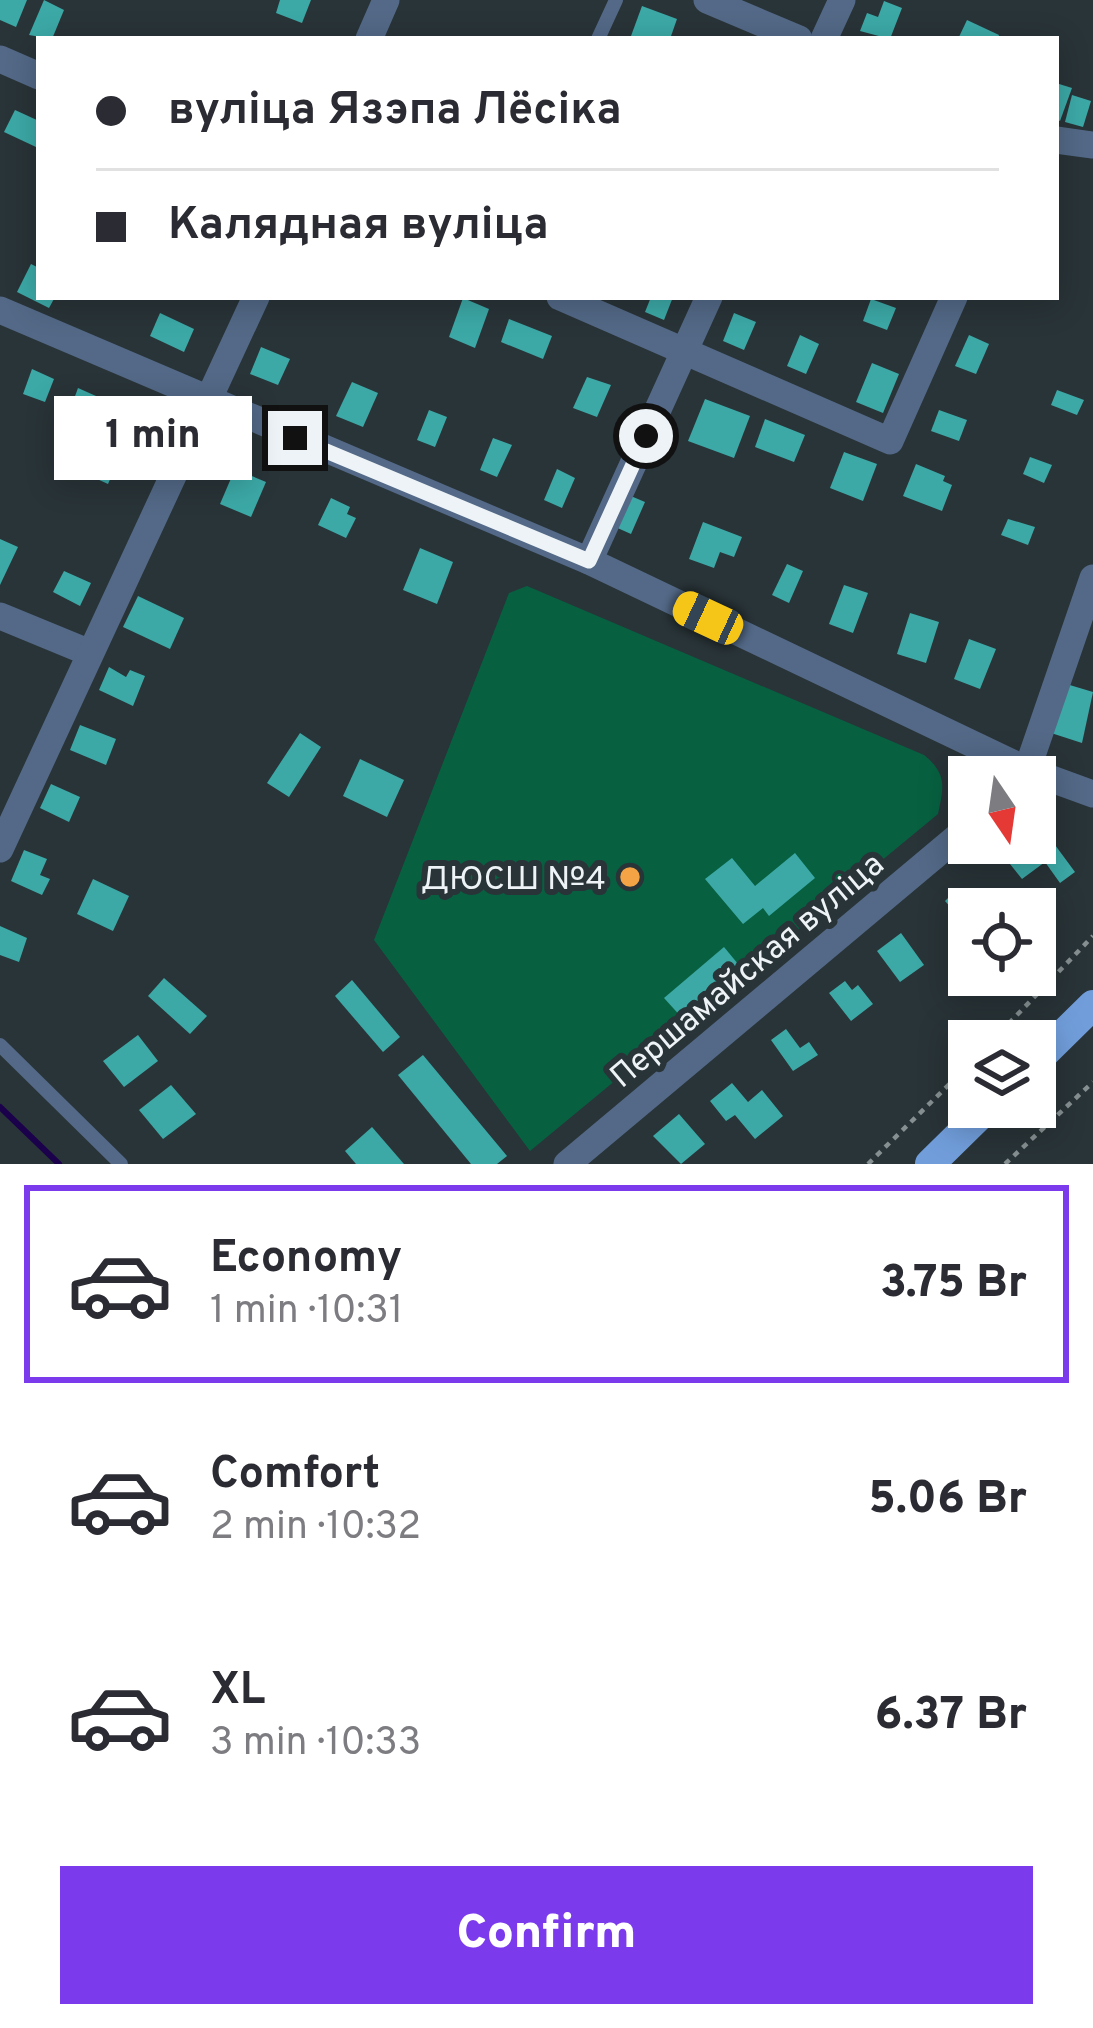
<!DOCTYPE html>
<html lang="en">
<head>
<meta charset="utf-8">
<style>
	body { margin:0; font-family:Overpass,sans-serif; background:#f2f2f3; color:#2b2b33; height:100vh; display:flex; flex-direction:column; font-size:45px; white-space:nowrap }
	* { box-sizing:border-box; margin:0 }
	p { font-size:39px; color:#7c7c81 }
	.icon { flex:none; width:66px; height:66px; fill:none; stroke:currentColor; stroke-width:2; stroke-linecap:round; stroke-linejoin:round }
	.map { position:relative; height:1164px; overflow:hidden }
	.drawer { display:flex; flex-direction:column; background:#fff; flex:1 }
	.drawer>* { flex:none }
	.hud { position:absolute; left:36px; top:36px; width:1023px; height:264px; border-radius:0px; box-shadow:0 6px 30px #0003; display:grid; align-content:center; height:264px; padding:0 60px; background:#fff }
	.needle { width:78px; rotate:167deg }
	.tools { position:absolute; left:948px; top:756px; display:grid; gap:24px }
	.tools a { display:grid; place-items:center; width:108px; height:108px; border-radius:0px; background:#fff; box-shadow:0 6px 30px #0003; font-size:60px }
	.end { position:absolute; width:54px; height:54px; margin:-27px; border:15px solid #edf3f6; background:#111; box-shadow:0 0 0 6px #111 }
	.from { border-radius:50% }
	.bubble { position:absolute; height:84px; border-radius:0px; background:#fff; box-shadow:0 6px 30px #0003; font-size:39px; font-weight:800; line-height:84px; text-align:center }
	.car { position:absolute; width:36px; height:72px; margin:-36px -18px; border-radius:15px; box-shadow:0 0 9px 3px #0007; background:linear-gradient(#f5c518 24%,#345 0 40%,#f5c518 0 76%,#345 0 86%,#f5c518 0) }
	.hud b { display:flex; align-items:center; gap:42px; height:114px; font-size:45px }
	.hud b+b { border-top:3px solid #e1e1e2 }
	.hud i { width:30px; height:30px; background:#2b2b33 }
	ul { padding:21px 0 0; list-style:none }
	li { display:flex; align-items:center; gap:36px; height:198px; margin:0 24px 18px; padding:0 36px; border:6px solid transparent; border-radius:0px }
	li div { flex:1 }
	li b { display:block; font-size:45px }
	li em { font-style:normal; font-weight:800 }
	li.current { border-color:#7c3aed }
	li>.icon { width:108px; height:108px; stroke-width:1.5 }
	.button { display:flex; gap:24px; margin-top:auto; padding:24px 60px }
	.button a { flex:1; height:138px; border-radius:0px; background:#7c3aed; color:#fff; font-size:48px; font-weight:800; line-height:138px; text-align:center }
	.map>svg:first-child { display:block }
	.green { fill:#076141 }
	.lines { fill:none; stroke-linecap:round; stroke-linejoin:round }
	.stream { stroke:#1b004b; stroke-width:6 }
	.building { fill:#3ca9a7 }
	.path { stroke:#868f92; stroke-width:4.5; stroke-dasharray:6 6; stroke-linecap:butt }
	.service { stroke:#536987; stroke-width:14 }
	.minor { stroke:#536987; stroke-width:27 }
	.primary { stroke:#719edb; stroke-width:30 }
	.route { stroke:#edf3f6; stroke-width:15 }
	.poi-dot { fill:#f4a444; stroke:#293438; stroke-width:4.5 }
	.labels { text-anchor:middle; stroke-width:12; stroke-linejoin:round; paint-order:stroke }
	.poi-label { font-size:33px; fill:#edf3f6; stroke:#293438; text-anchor:end }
	.street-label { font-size:33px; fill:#edf3f6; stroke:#293438 }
</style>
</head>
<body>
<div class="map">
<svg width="1093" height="1164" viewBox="0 0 1093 1164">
	<rect width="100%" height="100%" fill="#293438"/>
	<path class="green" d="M527 586 924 755C947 774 944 786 938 814L530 1151 374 940 509 593Z"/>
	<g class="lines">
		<polyline class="stream" points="0,1107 59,1164"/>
	</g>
	<g class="building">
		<polygon points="0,0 27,0 16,27 0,20"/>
		<polygon points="44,0 64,10 52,39 29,35"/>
		<polygon points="280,0 311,0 302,23 276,13"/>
		<polygon points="884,1 902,8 890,39 860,31 867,13 878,17"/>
		<polygon points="642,6 677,19 670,39 631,36"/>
		<polygon points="967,20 999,35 998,39 958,39"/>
		<polygon points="1056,83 1072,88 1060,121 1056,119"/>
		<polygon points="1072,95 1091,101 1083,127 1065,122"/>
		<polygon points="15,110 39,121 36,147 4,132"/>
		<polygon points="31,264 39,268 39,297 55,297 49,308 17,292"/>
		<polygon points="651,297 673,297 664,320 645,312"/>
		<polygon points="463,298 489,309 475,348 449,337"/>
		<polygon points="871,299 896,308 887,330 863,321"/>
		<polygon points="160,313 194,329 184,352 150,336"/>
		<polygon points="734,313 756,322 744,350 723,341"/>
		<polygon points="509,319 552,336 543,359 501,342"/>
		<polygon points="800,335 819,344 806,374 787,366"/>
		<polygon points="969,335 989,344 976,374 955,366"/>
		<polygon points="261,347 290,359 278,385 250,374"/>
		<polygon points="872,363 899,374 883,413 856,402"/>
		<polygon points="32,369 54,379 45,402 23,394"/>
		<polygon points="587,377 611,385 597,417 573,408"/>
		<polygon points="352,382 378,393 363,427 336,416"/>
		<polygon points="78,388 105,400 91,432 66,421"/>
		<polygon points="1057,390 1084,400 1077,415 1051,405"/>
		<polygon points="705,399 750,416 734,458 688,441"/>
		<polygon points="429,410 447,417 435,447 417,440"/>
		<polygon points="939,410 967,420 959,441 931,431"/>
		<polygon points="765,419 805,435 794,462 755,447"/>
		<polygon points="493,438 512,445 497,477 480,470"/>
		<polygon points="99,440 123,450 108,484 84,473"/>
		<polygon points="844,452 877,464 863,501 830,488"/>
		<polygon points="1030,457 1052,465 1044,483 1023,474"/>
		<polygon points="916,464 945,476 943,481 952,485 942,511 903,496"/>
		<polygon points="235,469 266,482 251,517 220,504"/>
		<polygon points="557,469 575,478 562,508 544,500"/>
		<polygon points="626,494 645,502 631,534 613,526"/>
		<polygon points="331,498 350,507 347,514 356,518 346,538 318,525"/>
		<polygon points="1008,519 1035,527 1028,545 1001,535"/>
		<polygon points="703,522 742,537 734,557 720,552 714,568 689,559"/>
		<polygon points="0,539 18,547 0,585"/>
		<polygon points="420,548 453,562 437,604 403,590"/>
		<polygon points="787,564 803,571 789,603 772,595"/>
		<polygon points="64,571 91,583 80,606 53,592"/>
		<polygon points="844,585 868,593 853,633 829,624"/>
		<polygon points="138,596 184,618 170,649 123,627"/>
		<polygon points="910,613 939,622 926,663 897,654"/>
		<polygon points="969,639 996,649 980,689 954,679"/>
		<polygon points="109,667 126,677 130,670 145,676 133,706 99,690"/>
		<polygon points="1063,683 1093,692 1082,743 1048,732"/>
		<polygon points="80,725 116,739 106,765 70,750"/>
		<polygon points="300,733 321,747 289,797 267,783"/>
		<polygon points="360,759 404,780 387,817 343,796"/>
		<polygon points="51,784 80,797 69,822 40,808"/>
		<polygon points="1044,830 1075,872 1060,883 1045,862 1022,879 1006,859 1027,843 1035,843"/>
		<polygon points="24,850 47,859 40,875 50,879 42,895 11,881"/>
		<polygon points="795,853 815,878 769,916 763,908 743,924 705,879 732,858 755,886"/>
		<polygon points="93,879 129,896 113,931 77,914"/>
		<polygon points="958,888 977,909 969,909 969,928 945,901"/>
		<polygon points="0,926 27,938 19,962 0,955"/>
		<polygon points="901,933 924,965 900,982 877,951"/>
		<polygon points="724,947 743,970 684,1020 664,998"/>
		<polygon points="164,978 207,1016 190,1034 148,996"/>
		<polygon points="352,980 400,1037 383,1052 335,996"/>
		<polygon points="845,981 852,990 858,985 873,1004 851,1021 829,993"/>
		<polygon points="786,1029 800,1048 809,1042 818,1055 793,1071 771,1040"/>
		<polygon points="138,1035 158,1061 124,1087 103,1061"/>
		<polygon points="423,1055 507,1156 497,1164 471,1164 398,1075"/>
		<polygon points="732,1083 748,1102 762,1090 783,1116 755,1139 735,1115 726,1121 710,1101"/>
		<polygon points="171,1085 196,1114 163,1139 139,1110"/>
		<polygon points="679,1114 705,1144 681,1164 653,1136"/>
		<polygon points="372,1127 404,1164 356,1164 345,1151"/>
	</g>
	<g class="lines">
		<g class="path">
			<polyline points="992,1041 1093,936"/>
			<polyline points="868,1164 969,1065"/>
			<polyline points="1005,1164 1093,1082"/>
		</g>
		<g class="service">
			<polyline points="598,39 616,0"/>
			<polyline points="0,1045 121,1164"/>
		</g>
		<g class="minor">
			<polyline points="707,0 799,39"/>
			<polyline points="369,39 386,0"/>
			<polyline points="824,39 842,0"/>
			<polyline points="0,59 39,76"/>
			<polyline points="1056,140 1093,145"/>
			<polyline points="560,297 890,441 954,297"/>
			<polyline points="0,310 589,561 1027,770 1093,794"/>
			<polyline points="589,561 709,297"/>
			<polyline points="0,616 90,653"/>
			<polyline points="1020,777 1027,770 1093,578"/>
			<polyline points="0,849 256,297"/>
			<polyline points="567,1164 969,827"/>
		</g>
		<g class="primary">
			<polyline points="1035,1062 1093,1005"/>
			<polyline points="930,1164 988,1107"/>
		</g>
	</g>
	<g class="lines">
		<polyline class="route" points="295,438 589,561 646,436"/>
	</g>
	<circle class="poi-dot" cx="630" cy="877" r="12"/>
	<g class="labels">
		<g class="poi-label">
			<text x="606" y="889">ДЮСШ №4</text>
		</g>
		<g class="street-label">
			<text transform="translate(746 969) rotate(-40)" y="12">Першамайская вуліца</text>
		</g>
	</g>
</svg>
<div class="tools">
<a><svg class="needle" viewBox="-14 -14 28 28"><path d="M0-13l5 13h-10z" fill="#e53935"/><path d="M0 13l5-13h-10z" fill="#7c7c81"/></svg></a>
<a><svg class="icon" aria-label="locate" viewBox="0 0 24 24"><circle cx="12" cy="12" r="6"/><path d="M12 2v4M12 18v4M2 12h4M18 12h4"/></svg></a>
<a><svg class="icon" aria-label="layers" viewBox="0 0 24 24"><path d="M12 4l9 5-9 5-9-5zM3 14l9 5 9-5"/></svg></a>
</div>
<i class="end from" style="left:646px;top:436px"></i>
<i class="end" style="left:295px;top:438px"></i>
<div class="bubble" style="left:54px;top:396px;width:198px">1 min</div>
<i class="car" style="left:708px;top:618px;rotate:295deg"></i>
<div class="hud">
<b><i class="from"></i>вуліца Язэпа Лёсіка</b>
<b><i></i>Калядная вуліца</b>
</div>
</div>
<section class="drawer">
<ul>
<li class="current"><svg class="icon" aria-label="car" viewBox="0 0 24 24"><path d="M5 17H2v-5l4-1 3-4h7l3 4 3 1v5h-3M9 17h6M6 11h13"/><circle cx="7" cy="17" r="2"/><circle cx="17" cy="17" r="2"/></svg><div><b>Economy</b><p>1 min · 10:31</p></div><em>3.75 Br</em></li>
<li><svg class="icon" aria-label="car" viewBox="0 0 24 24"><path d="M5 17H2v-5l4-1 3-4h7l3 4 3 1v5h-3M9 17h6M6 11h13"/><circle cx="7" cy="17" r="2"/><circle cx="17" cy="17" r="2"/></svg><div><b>Comfort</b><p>2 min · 10:32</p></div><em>5.06 Br</em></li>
<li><svg class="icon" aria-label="car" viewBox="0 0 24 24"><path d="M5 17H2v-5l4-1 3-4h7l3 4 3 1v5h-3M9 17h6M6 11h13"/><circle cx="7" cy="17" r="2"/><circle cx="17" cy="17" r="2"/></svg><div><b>XL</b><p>3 min · 10:33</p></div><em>6.37 Br</em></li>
</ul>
<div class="button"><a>Confirm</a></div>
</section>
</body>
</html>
